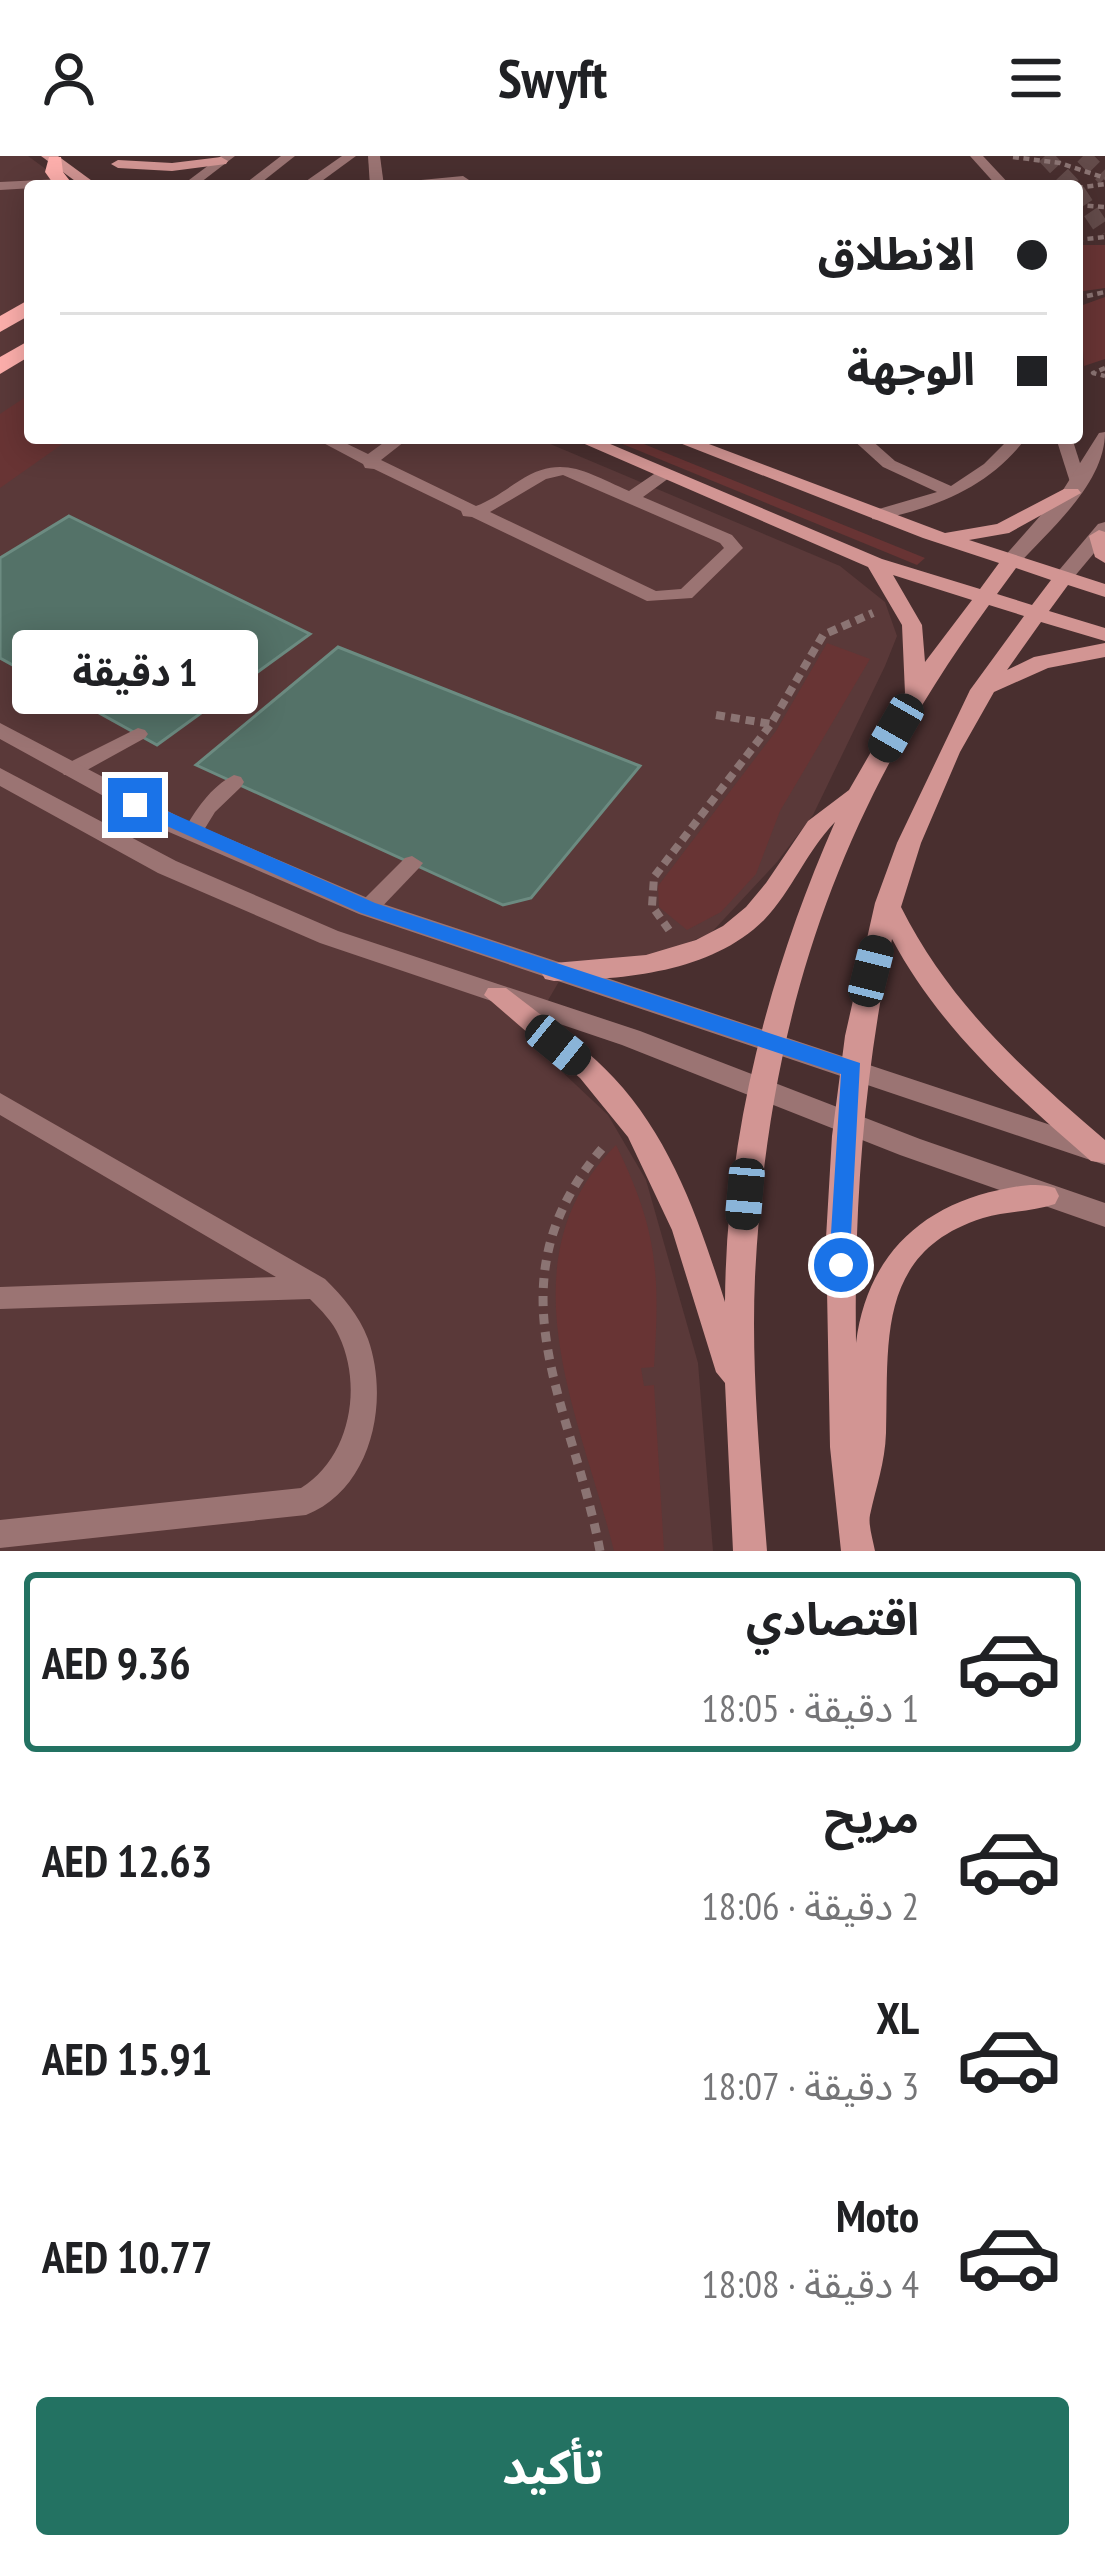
<!DOCTYPE html>
<html lang="ar">
<head>
<meta charset="utf-8">
<style>
	body { margin:0; font-family:"PT Sans Narrow","Noto Sans Arabic",sans-serif; background:#f2f2f2; color:#202124; direction:rtl; height:100vh; display:flex; flex-direction:column; font-size:45px; white-space:nowrap }
	* { box-sizing:border-box; margin:0 }
	p { font-size:39px; color:#757577 }
	.icon { flex:none; width:66px; height:66px; fill:none; stroke:currentColor; stroke-width:2; stroke-linecap:round; stroke-linejoin:round }
	.map { position:relative; height:1395px; overflow:hidden; direction:ltr }
	.sheet { display:flex; flex-direction:column; background:#fff; flex:1 }
	.sheet>* { flex:none }
	.hud { position:absolute; left:24px; top:24px; width:1059px; height:264px; border-radius:12px; box-shadow:0 6px 30px #0003; direction:rtl; display:grid; align-content:center; height:264px; padding:0 36px; background:#fff }
	.end { position:absolute; width:54px; height:54px; margin:-27px; border:15px solid #1a73e8; background:#fff; box-shadow:0 0 0 6px #fff }
	.from { border-radius:50% }
	.bubble { position:absolute; height:84px; border-radius:12px; background:#fff; box-shadow:0 6px 30px #0003; font-size:39px; font-weight:700; line-height:84px; text-align:center; direction:rtl }
	.car { position:absolute; width:36px; height:72px; margin:-36px -18px; border-radius:15px; box-shadow:0 0 9px 3px #0007; background:linear-gradient(#222 24%,#8ab4d8 0 40%,#222 0 76%,#8ab4d8 0 86%,#222 0) }
	.hud b { display:flex; align-items:center; gap:42px; height:114px; font-size:45px }
	.hud b+b { border-top:3px solid #e0e0e0 }
	.hud i { width:30px; height:30px; background:#202124 }
	ul { padding:21px 0 0; list-style:none }
	li { display:flex; align-items:center; gap:36px; height:180px; margin:0 24px 18px; padding:0 12px; border:6px solid transparent; border-radius:12px }
	li div { flex:1 }
	li b { display:block; font-size:45px }
	li em { font-style:normal; font-weight:700 }
	li.active { border-color:#237262 }
	li>.icon { width:108px; height:108px; stroke-width:1.5 }
	.cta { display:flex; gap:24px; margin-top:auto; padding:24px 36px }
	.cta a { flex:1; height:138px; border-radius:12px; background:#237262; color:#fff; font-size:48px; font-weight:700; line-height:138px; text-align:center }
	header { display:flex; justify-content:space-between; align-items:center; height:156px; padding:0 36px; background:#fff; font-size:54px; font-weight:700 }
	.map>svg:first-child { display:block }
	.built { fill:#5a3939 }
	.green { fill:#683434 }
	.building { fill:#547268; stroke:#6c8b81; stroke-width:3 }
	.lines { fill:none; stroke-linecap:round; stroke-linejoin:round }
	.street-tunnel { stroke:#634b4a; stroke-width:16; stroke-dasharray:16 9; stroke-linecap:butt }
	.path-far2 { stroke:#8b7473; stroke-width:4.5; stroke-dasharray:6 4.5; stroke-linecap:butt }
	.path-far1 { stroke:#8b7473; stroke-width:8; stroke-dasharray:9 6; stroke-linecap:butt }
	.path { stroke:#8b7473; stroke-width:9; stroke-dasharray:10 8; stroke-linecap:butt }
	.lane { fill:#9b7473; fill-rule:evenodd }
	.street { fill:#9b7473; fill-rule:evenodd }
	.secondary { fill:#d29593; fill-rule:evenodd }
	.primary { fill:#fdafac; fill-rule:evenodd }
	.route { fill:#1a73e8 }
</style>
</head>
<body>
<header><svg class="icon" aria-label="menu" viewBox="0 0 24 24"><path d="M4 6h16M4 12h16M4 18h16"/></svg>Swyft<svg class="icon" aria-label="person" viewBox="0 0 24 24"><circle cx="12" cy="8" r="4"/><path d="M4 21q1-7 8-7t8 7"/></svg></header>
<div class="map">
<svg width="1105" height="1395" viewBox="0 0 1105 1395">
	<rect width="100%" height="100%" fill="#492f2f"/>
	<polygon class="built" points="0,0 28,0 69,30 30,30 30,282 536,282 840,410 885,446 897,480 885,510 813,659 777,706 711,777 644,805 568,810 526,882 608,959 646,1024 698,1207 713,1395 0,1395"/>
	<g class="green">
		<polygon points="1077,89 1105,89 1105,132 1077,136"/>
		<polygon points="1105,141 1105,203 1084,210 1080,150"/>
		<polygon points="30,238 30,282 71,282 0,332 0,258"/>
		<polygon points="608,282 629,282 925,402 917,409"/>
		<polygon points="827,487 870,503 780,655 756,718 721,756 687,774 659,751 658,730 776,575"/>
		<path d="M616 989C658 1074 660 1119 654 1211L641 1212 644 1230 654 1229 664 1395H614C581 1261 500 1105 616 989Z"/>
	</g>
	<g class="building">
		<polygon points="69,360 310,478 157,589 0,502 0,402"/>
		<polygon points="338,491 640,610 531,742 503,749 196,609"/>
	</g>
	<g class="lines">
		<g class="street-tunnel">
			<polyline points="1045,0 1073,30"/>
			<polyline points="1083,0 1105,22"/>
			<polyline points="1077,35 1105,77"/>
		</g>
		<g class="path-far2">
			<polyline points="1013,1 1060,7 1105,22"/>
			<polyline points="1077,32 1105,28"/>
			<polyline points="1077,49 1105,51"/>
			<polyline points="1077,84 1105,81"/>
			<polyline points="1087,140 1105,136"/>
			<polyline points="1105,212 1093,217 1105,220"/>
		</g>
		<g class="path-far1">
			<polyline points="716,559 771,568"/>
			<polyline points="669,774 652,750 654,721 771,568 823,479 873,457"/>
		</g>
		<path class="path" d="M600 1395C572 1246 484 1126 606 988"/>
		<g class="lane">
			<polygon points="221,0 235,0 196,30 181,30"/>
			<polygon points="281,0 295,0 257,30 242,30"/>
			<polygon points="342,0 356,0 315,30 299,30"/>
			<polygon points="368,0 380,0 384,30 370,30"/>
			<polygon points="970,0 983,0 1011,30 997,30"/>
			<polygon points="463,20 469,24 468,27 393,30 400,26"/>
			<polygon points="61,23 66,24 66,30 0,34 0,26"/>
			<path d="M314 282H335L368 298 390 282H409L381 304 476 350C492 344 505 334 519 325 562 297 587 317 629 335L657 316H669V322L643 341 732 379 743 392 692 442 647 445 472 361 463 360 461 355 374 313 365 312 363 308ZM563 319 720 387 724 392 681 433 656 435 490 356 546 323Z"/>
			<path d="M851 282H869L895 305 951 330 984 308 1010 282H1026C989 331 937 351 878 364L872 363V355L937 336 883 311Z"/>
			<polygon points="1056,282 1072,282 1086,326 1084,330 1072,330 1070,326"/>
			<polygon points="138,572 145,574 148,578 145,582 78,619 64,619 61,614 64,609"/>
			<path d="M234 619 241 621 244 626 241 631 215 656 199 682H185L182 677C196 654 210 631 234 619Z"/>
			<polygon points="412,700 423,707 419,712 376,757 360,757 357,752 360,747 405,702"/>
			<path d="M0 937 325 1123C343 1141 359 1159 368 1183 390 1245 372 1333 306 1359L0 1392V1364L301 1332C350 1302 363 1231 339 1180 333 1166 321 1154 310 1143L0 1153V1131L276 1121 0 959Z"/>
		</g>
		<g class="street">
			<path d="M1105 276C1105 328 1050 373 1017 410H1003V402L1063 334 1099 277Z"/>
			<polygon points="1105,366 1105,384 1069,427 1055,427 1055,419 1098,368"/>
			<polygon points="0,567 185,664 377,746 1105,987 1105,1009 359,758 169,676 0,583"/>
			<polygon points="0,612 176,705 338,775 640,875 920,983 1105,1047 1105,1071 900,999 622,889 320,787 158,717 0,630"/>
		</g>
		<g class="secondary">
			<polygon points="41,0 58,0 99,30 82,30"/>
			<polygon points="221,1 228,5 226,8 172,15 118,12 111,8 118,4 172,7"/>
			<path d="M571 282H596L882 403 980 433 999 407 923 382 667 282H693L945 377 997 368 1064 333H1078L1081 337 1009 377 969 384 1105 428V441L1068 429 1049 455 1105 472V485L1041 466 1007 514 1034 501 1105 487V501L1048 512 994 536 960 596 921 687 901 751C949 847 1025 916 1105 984V1007L1091 1005C1015 939 940 873 892 783 864 920 854 1047 856 1187 866 1104 918 1051 999 1034 1017 1030 1038 1026 1055 1032L1059 1040 1055 1048C1032 1056 1006 1055 983 1062 875 1096 889 1188 886 1277 885 1307 876 1331 870 1359 868 1369 873 1384 875 1395H841L830 1291 826 1082 832 980 845 880 875 747 897 687 970 534 1024 460 989 449C836 659 768 862 755 1121 751 1212 760 1304 767 1395H733L725 1227 716 1216 672 1074 628 981 580 922 484 839 488 832H506C543 861 582 888 614 922 672 984 700 1067 725 1146 726 980 768 818 835 666 806 696 792 735 764 764 710 817 625 823 554 825L545 823 541 816 545 809 554 807 646 799 696 784 723 770 746 751 766 727 808 665 849 634 905 537 902 469 868 411ZM1016 412 1051 424 1032 449 997 438ZM893 419 972 444 925 506 922 469Z"/>
			<polygon points="1099,374 1105,376 1105,407 1095,401 1089,380"/>
		</g>
		<g class="primary">
			<polygon points="49,1 61,1 63,16 74,30 55,30 45,16"/>
			<polygon points="30,143 30,159 0,176 0,160"/>
			<polygon points="30,184 30,200 0,218 0,201"/>
		</g>
	</g>
	<polygon class="route" points="129,644 142,644 375,747 860,907 849,1117 841,1120 829,1109 841,918 361,757 129,653"/>
</svg>
<i class="end from" style="left:841px;top:1109px"></i>
<i class="end" style="left:135px;top:649px"></i>
<div class="bubble" style="left:12px;top:474px;width:246px">1 دقيقة</div>
<i class="car" style="left:896px;top:572px;rotate:210deg"></i>
<i class="car" style="left:871px;top:815px;rotate:14deg"></i>
<i class="car" style="left:558px;top:889px;rotate:129deg"></i>
<i class="car" style="left:745px;top:1038px;rotate:185deg"></i>
<div class="hud">
<b><i class="from"></i>الانطلاق</b>
<b><i></i>الوجهة</b>
</div>
</div>
<section class="sheet">
<ul>
<li class="active"><svg class="icon" aria-label="car" viewBox="0 0 24 24"><path d="M5 17H2v-5l4-1 3-4h7l3 4 3 1v5h-3M9 17h6M6 11h13"/><circle cx="7" cy="17" r="2"/><circle cx="17" cy="17" r="2"/></svg><div><b>اقتصادي</b><p>1 دقيقة · 18:05</p></div><em>AED 9.36</em></li>
<li><svg class="icon" aria-label="car" viewBox="0 0 24 24"><path d="M5 17H2v-5l4-1 3-4h7l3 4 3 1v5h-3M9 17h6M6 11h13"/><circle cx="7" cy="17" r="2"/><circle cx="17" cy="17" r="2"/></svg><div><b>مريح</b><p>2 دقيقة · 18:06</p></div><em>AED 12.63</em></li>
<li><svg class="icon" aria-label="car" viewBox="0 0 24 24"><path d="M5 17H2v-5l4-1 3-4h7l3 4 3 1v5h-3M9 17h6M6 11h13"/><circle cx="7" cy="17" r="2"/><circle cx="17" cy="17" r="2"/></svg><div><b>XL</b><p>3 دقيقة · 18:07</p></div><em>AED 15.91</em></li>
<li><svg class="icon" aria-label="car" viewBox="0 0 24 24"><path d="M5 17H2v-5l4-1 3-4h7l3 4 3 1v5h-3M9 17h6M6 11h13"/><circle cx="7" cy="17" r="2"/><circle cx="17" cy="17" r="2"/></svg><div><b>Moto</b><p>4 دقيقة · 18:08</p></div><em>AED 10.77</em></li>
</ul>
<div class="cta"><a>تأكيد</a></div>
</section>
</body>
</html>
